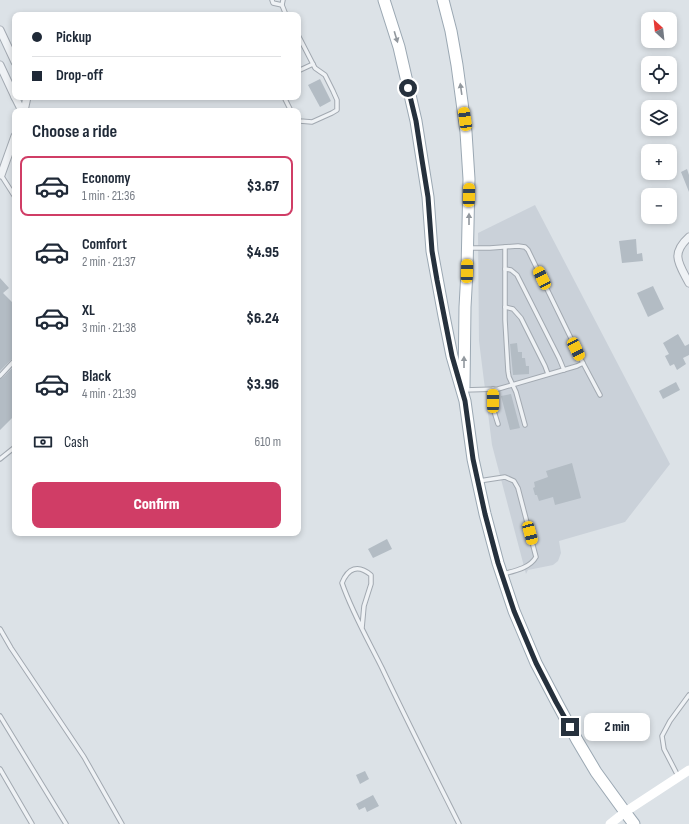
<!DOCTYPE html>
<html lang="en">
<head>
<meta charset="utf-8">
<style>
	body { margin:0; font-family:"Sofia Sans Condensed",sans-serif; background:#f6f6f7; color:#1f2937; height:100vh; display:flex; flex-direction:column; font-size:15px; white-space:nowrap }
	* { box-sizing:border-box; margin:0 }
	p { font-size:13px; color:#747a83 }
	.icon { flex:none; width:22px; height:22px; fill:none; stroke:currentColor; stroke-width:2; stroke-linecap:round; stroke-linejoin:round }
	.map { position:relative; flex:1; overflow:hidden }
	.drawer { position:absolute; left:12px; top:108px; width:289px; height:428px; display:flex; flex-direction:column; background:#fff; border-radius:8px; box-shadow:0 2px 6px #0003 }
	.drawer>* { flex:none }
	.guide { position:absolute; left:12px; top:12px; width:289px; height:88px; border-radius:8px; box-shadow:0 2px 6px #0003; display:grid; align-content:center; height:88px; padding:0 20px; background:#fff }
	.needle { width:26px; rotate:333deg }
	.fabs { position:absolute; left:641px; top:12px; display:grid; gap:8px }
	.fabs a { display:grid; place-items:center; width:36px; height:36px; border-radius:8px; background:#fff; box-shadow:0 2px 6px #0003; font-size:20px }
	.end { position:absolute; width:18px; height:18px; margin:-9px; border:5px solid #26313d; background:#fff; box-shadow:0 0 0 2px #fff }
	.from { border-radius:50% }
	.bubble { position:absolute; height:28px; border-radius:8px; background:#fff; box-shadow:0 2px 6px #0003; font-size:13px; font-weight:800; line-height:28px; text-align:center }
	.car { position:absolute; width:12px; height:24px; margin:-12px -6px; border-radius:5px; box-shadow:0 0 3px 1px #0007; background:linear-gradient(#f5c518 24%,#345 0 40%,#f5c518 0 76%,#345 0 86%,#f5c518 0) }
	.guide b { display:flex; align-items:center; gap:14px; height:38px; font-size:15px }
	.guide b+b { border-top:1px solid #e0e1e3 }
	.guide i { width:10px; height:10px; background:#1f2937 }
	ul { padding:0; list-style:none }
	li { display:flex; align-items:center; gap:12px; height:60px; margin:0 8px 6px; padding:0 12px; border:2px solid transparent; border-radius:8px }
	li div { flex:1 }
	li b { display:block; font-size:15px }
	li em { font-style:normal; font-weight:800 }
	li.current { border-color:#d03d66 }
	li>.icon { width:36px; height:36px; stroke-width:1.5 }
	h2 { padding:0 20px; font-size:18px; line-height:48px }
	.pay { display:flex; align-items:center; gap:10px; height:44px; padding:0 20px; font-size:15px }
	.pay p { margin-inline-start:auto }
	.button { display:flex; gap:8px; margin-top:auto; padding:8px 20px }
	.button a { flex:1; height:46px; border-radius:8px; background:#d03d66; color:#fff; font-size:16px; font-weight:800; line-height:46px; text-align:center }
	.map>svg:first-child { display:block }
	.built { fill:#cad1d9 }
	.building { fill:#b3bcc4 }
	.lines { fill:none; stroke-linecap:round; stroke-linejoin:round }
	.lane-casing { stroke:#a2a9b1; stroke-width:5.5 }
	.street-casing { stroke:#a2a9b1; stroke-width:9 }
	.primary-casing { stroke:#9ba8b3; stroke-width:13 }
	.lane { stroke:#eff2f5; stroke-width:3.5 }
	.street { stroke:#eff2f5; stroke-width:7 }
	.secondary { stroke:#fff; stroke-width:9 }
	.primary { stroke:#fff; stroke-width:11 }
	.oneway { fill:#92989e }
	.route { stroke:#26313d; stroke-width:5 }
</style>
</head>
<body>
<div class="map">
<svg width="689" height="824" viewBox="0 0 689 824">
	<rect width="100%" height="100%" fill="#dce2e7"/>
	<polygon class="built" points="535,205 670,464 625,522 559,541 561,553 558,561 553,565 528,570 526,574 492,445 479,341 478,233"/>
	<g class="building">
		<polygon points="320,79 331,101 320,107 308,85"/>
		<polygon points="687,169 689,175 689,192 681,172"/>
		<polygon points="636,239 637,254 642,253 643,261 622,263 619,241"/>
		<polygon points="0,278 9,288 3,293 15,305 15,357 13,358 0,371"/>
		<polygon points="653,286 664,309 648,317 637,293"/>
		<polygon points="678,334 685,346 689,344 689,355 683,358 686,364 677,370 674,364 670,366 665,356 669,354 663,343"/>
		<polygon points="517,343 518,352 522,352 522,358 525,358 526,366 529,366 529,374 513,375 510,344"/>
		<polygon points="15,365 15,415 0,430 0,379 2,378"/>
		<polygon points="676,382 680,390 663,399 659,391"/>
		<polygon points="511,394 520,428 510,430 501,396"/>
		<polygon points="572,463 581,498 555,505 553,497 539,501 537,495 535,495 533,488 535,487 534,482 548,477 546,471"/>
		<polygon points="387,539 392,549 373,558 368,549"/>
		<polygon points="365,771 369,779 360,784 356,775"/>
		<polygon points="373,795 379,806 367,812 365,807 359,810 356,804"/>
	</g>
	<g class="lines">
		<g class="lane-casing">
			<g id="lane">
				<polyline points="272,0 273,3 282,5"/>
				<polyline points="283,0 282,5 286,15"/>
				<polyline points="298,35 315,68 325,75 333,91 337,100 337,110 332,113 312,122 300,121 298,119"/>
				<polyline points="298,71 313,64"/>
				<polyline points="284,97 291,111"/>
				<polyline points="1,175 15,197"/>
				<polyline points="505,247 505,320 508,371 509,377 516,392 525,425"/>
				<polyline points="470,248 490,248 518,246 525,247 528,250 583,363"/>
				<polyline points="505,269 511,270 517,275 559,358 564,370"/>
				<polyline points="505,307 513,309 521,318 545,366 548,374"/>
				<polyline points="0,376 15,360"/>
				<polyline points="493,389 493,408 498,424"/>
				<polyline points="464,390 498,389 577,366 583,363 600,395"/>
				<polyline points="0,459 15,447"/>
				<path d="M479 481 505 477 514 481 518 488 536 557C530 568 514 571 503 574"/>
				<path d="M362 628 364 606 371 584V575C358 564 348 568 342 583 352 612 368 640 382 668 407 721 433 772 459 824"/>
				<polyline points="0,629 11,648 84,757 122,824"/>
				<polyline points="0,716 66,824"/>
				<polyline points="0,769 32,824"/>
				<polyline points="678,776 664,749 662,736 670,721 689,695"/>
			</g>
		</g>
		<g class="street-casing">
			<g id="street">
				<polyline points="0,30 15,62"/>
				<polyline points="0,65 15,97"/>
				<polyline points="15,97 22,111"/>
				<polyline points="24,111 27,97"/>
				<polyline points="1,175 15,136"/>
				<path d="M689 237C670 254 679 264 689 283"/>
			</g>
		</g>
		<g class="primary-casing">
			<g id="primary">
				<polyline points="384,0 399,47 416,121 428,197 432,251 444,316 452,356 465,401 473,459 485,514 498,563 514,611 536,663 556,701 577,740 596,772 625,812 634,824"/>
				<polyline points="443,0 451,31 457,65 466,132 469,179 467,271 465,307 464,387"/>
			</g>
		</g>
		<use href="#lane" class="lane"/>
		<use href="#street" class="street"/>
		<polyline class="secondary" points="610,824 625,812 689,770"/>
		<use href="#primary" class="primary"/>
	</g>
	<defs><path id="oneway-solid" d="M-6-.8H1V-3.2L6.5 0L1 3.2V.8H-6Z"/></defs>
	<g class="oneway">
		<use href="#oneway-solid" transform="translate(396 37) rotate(73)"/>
		<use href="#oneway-solid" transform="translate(461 89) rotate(-98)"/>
		<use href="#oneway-solid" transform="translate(469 219) rotate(-90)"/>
		<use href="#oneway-solid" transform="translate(464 362) rotate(-90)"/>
	</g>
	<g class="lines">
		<polyline class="route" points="408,88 416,121 422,160 428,197 432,251 437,280 452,356 465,401 473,459 485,514 498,563 514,611 536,663 556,702 570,727"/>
	</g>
</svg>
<div class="fabs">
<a><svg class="needle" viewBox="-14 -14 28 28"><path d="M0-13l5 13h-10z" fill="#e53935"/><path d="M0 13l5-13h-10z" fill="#747a83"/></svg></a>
<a><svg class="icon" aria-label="locate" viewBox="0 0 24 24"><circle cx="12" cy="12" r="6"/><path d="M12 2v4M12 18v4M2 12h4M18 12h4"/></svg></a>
<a><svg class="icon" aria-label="layers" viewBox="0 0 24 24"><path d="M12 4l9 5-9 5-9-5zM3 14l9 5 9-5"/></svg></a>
<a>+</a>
<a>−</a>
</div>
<i class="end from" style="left:408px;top:88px"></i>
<i class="end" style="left:570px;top:727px"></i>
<div class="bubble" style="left:584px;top:713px;width:66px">2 min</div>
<i class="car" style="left:465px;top:119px;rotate:352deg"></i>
<i class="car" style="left:469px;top:195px;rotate:1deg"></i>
<i class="car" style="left:467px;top:271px;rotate:1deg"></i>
<i class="car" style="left:542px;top:278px;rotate:334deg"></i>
<i class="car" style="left:576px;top:349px;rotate:154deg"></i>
<i class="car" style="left:493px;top:401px;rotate:0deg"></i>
<i class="car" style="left:530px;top:533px;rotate:165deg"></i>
<div class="guide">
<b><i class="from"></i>Pickup</b>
<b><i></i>Drop-off</b>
</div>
<section class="drawer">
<h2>Choose a ride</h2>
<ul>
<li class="current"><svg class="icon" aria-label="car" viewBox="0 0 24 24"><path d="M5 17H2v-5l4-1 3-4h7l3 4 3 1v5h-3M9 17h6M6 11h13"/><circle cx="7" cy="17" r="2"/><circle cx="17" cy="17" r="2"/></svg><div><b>Economy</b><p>1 min · 21:36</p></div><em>$3.67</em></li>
<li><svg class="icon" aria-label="car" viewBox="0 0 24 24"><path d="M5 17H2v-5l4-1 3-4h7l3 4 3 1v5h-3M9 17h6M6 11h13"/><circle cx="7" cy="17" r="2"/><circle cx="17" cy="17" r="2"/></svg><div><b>Comfort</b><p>2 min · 21:37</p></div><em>$4.95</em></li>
<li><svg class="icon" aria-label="car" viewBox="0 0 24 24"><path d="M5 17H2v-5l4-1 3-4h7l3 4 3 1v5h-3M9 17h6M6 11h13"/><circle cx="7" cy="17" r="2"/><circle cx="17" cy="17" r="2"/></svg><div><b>XL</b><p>3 min · 21:38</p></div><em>$6.24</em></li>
<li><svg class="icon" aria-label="car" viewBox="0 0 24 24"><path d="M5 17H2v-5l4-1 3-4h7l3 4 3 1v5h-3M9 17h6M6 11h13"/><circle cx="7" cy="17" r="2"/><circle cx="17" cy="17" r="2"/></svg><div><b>Black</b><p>4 min · 21:39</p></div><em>$3.96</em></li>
</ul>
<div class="pay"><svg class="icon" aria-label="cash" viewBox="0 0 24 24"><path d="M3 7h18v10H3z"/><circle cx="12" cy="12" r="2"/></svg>Cash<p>610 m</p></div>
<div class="button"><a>Confirm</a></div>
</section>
</div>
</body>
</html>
